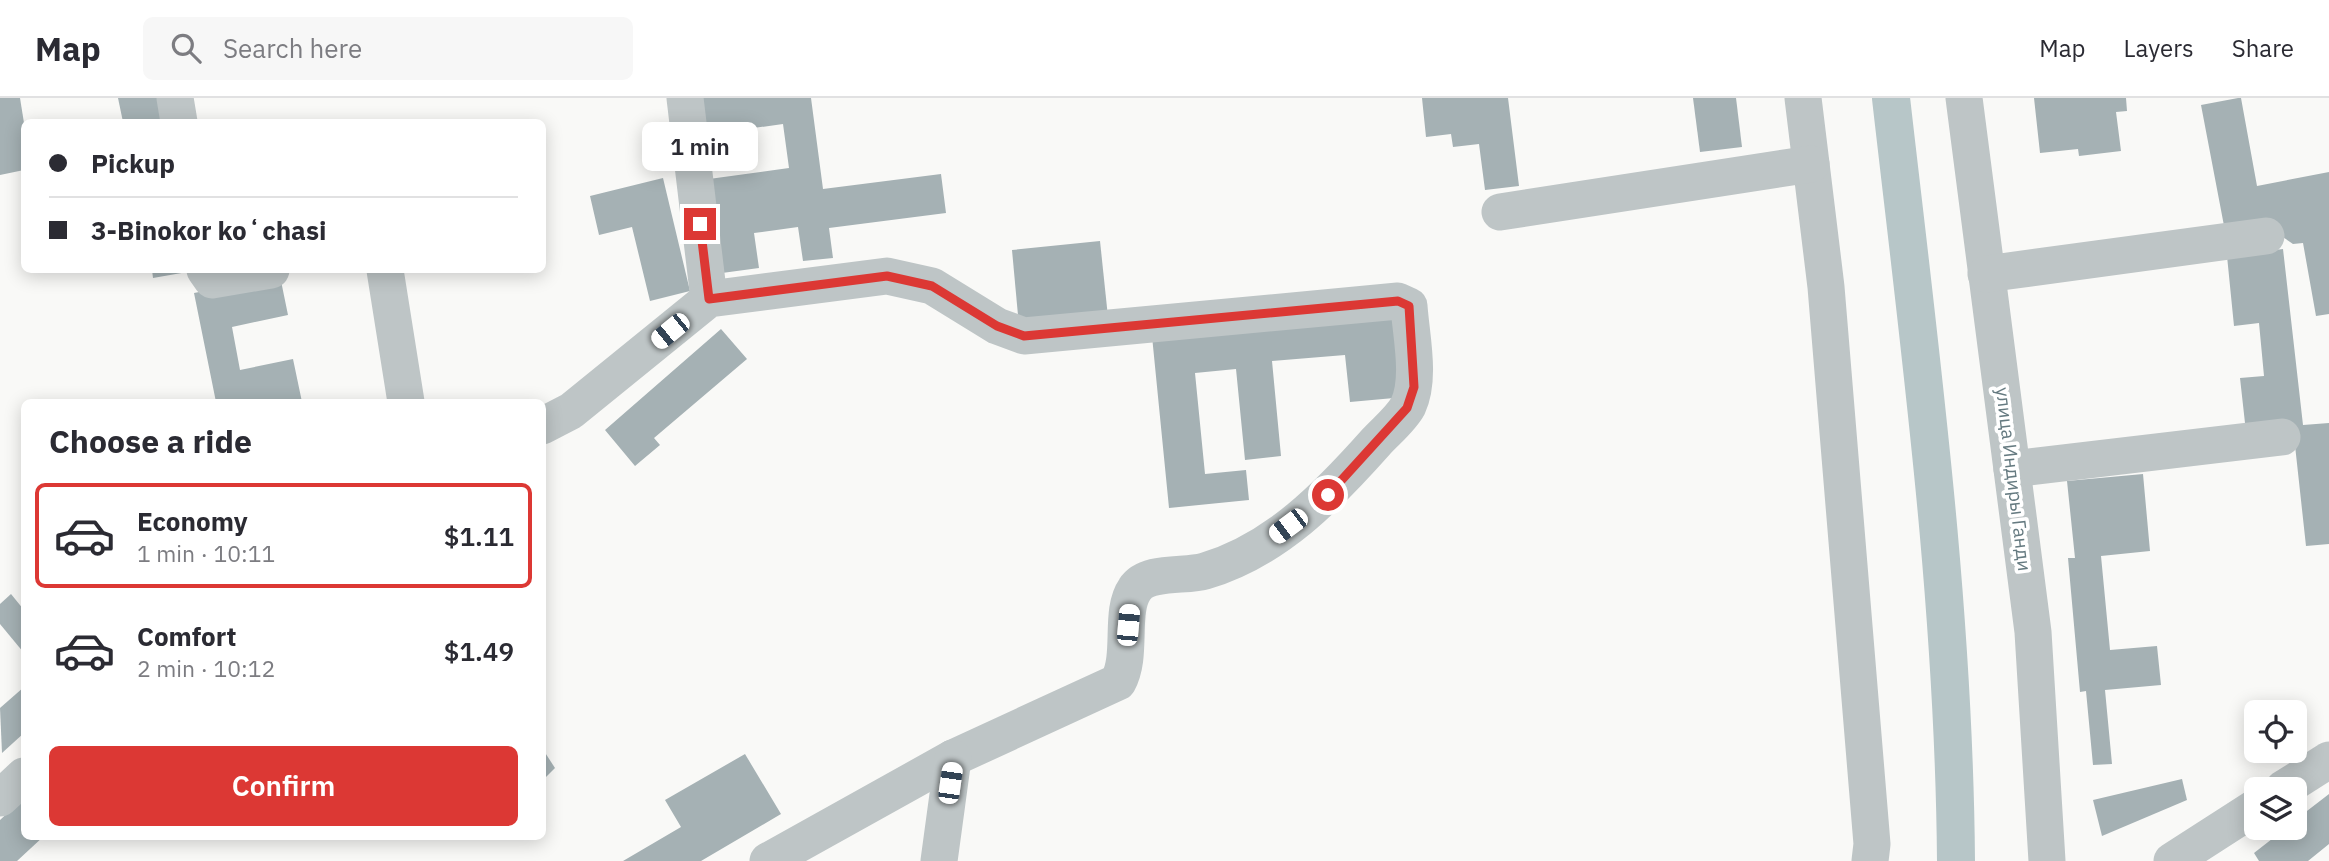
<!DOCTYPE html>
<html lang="en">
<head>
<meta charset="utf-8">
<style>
	body { margin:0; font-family:"IBM Plex Sans",sans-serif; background:#f7f7f7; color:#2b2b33; height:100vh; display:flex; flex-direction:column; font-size:26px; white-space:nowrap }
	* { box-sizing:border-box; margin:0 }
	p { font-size:23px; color:#7c7c81 }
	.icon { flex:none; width:38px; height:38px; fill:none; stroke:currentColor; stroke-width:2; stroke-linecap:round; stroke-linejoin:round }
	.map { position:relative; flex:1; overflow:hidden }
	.side { position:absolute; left:21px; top:301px; width:525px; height:441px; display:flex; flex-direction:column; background:#fff; border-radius:10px; box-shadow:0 4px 18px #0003 }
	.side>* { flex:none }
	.banner { position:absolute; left:21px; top:21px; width:525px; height:154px; border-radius:10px; box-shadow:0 4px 18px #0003; display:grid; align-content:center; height:154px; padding:0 28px; background:#fff }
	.controls { position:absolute; left:2244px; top:602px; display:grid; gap:14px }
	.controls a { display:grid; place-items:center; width:63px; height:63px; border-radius:10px; background:#fff; box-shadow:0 4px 18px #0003; font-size:35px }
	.end { position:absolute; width:32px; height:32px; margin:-16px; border:9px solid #dc3834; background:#fff; box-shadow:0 0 0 4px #fff }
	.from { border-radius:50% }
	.bubble { position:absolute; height:49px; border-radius:10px; background:#fff; box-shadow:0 4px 18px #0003; font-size:23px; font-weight:600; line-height:49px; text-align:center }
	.car { position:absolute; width:21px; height:42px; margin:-21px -10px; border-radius:9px; box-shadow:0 0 5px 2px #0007; background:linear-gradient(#fff 24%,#345 0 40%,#fff 0 76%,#345 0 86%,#fff 0) }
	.banner b { display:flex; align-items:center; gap:24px; height:66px; font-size:26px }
	.banner b+b { border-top:2px solid #e1e1e2 }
	.banner i { width:18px; height:18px; background:#2b2b33 }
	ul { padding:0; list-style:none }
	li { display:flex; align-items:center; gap:21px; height:105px; margin:0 14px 10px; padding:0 14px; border:4px solid transparent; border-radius:10px }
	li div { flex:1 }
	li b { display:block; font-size:26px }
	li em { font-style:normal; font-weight:600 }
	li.selected { border-color:#dc3834 }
	li>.icon { width:63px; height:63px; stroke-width:1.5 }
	h2 { padding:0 28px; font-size:32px; line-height:84px }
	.button { display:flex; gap:14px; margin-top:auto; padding:14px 28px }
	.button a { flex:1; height:80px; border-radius:10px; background:#dc3834; color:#fff; font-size:28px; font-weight:600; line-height:80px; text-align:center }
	header { display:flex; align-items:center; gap:42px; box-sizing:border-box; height:98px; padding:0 35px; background:#fff; border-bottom:2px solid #e1e1e2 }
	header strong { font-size:33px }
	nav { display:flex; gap:38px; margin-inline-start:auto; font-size:24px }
	.search { width:490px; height:63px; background:#f7f7f7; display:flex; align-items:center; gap:18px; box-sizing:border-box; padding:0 24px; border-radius:10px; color:#7c7c81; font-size:26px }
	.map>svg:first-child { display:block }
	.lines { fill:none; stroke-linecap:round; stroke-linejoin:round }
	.canal { stroke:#b7c6c8; stroke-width:38 }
	.building { fill:#a5b1b4 }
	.minor { stroke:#bec5c6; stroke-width:37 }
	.route { stroke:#dc3834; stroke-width:9 }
	.labels { text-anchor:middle; stroke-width:7; stroke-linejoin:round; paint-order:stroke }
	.street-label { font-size:19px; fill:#657a80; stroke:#fff }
</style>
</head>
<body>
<header>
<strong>Map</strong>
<div class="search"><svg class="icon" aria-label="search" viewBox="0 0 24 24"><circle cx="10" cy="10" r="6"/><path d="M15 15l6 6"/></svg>Search here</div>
<nav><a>Map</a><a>Layers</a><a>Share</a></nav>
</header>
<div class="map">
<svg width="2329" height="763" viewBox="0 0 2329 763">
	<rect width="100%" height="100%" fill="#f9f9f7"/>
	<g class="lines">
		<path class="canal" d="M1891 0C1920 254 1954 507 1956 763"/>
	</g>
	<g class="building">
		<polygon points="0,0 20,0 24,25 24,72 0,77"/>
		<polygon points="118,0 165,0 170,24 123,24"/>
		<polygon points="698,0 811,0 823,91 941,76 946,115 829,130 833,160 803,163 798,129 754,135 759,170 722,175 709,81 789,70 783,26 703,37"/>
		<polygon points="1422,0 1508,0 1519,88 1485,92 1479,46 1453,49 1451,36 1426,39"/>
		<polygon points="1693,0 1736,0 1742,49 1700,54"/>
		<polygon points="2034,0 2126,0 2127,13 2116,14 2121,53 2079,58 2078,51 2040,55"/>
		<polygon points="2238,0 2241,0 2257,88 2329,74 2329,216 2316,218 2303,145 2293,146 2277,135 2225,133 2201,7"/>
		<polygon points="663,80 690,193 650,203 632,129 599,137 590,98"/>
		<polygon points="1100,143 1108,219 1019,228 1012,152"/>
		<polygon points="2283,151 2303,327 2329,325 2329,446 2306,448 2293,329 2246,334 2240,280 2264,278 2259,225 2234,228 2227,158"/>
		<polygon points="152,172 193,172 193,173 153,180"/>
		<polygon points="280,178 288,217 232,229 240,272 293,261 302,304 216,304 194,195"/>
		<polygon points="1397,214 1405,299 1350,304 1345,257 1272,263 1281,358 1245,362 1236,271 1195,275 1205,376 1246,372 1249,402 1169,410 1152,238"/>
		<polygon points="721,231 747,261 654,340 660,347 635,368 605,332"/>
		<polygon points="2143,376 2150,453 2101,458 2110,552 2157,548 2161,587 2105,592 2112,666 2093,667 2086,593 2080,594 2068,460 2075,460 2067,383"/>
		<polygon points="11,496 24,512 24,555 0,526 0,506"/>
		<polygon points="24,589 24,635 2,655 0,610"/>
		<polygon points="542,650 555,670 542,683"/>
		<polygon points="745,656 781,716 701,763 623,763 681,729 665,702"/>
		<polygon points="2182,681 2187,702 2102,738 2093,702"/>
		<polygon points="2329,696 2329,746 2308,763 2259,763 2254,755 2286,730 2294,730 2294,723"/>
		<polygon points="24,700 24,738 44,738 17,763 0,763 0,722"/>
	</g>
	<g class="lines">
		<g class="minor">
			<polyline points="175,0 179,24"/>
			<polyline points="685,0 709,201"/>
			<polyline points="1803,0 1826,189 1872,746 1870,763"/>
			<polyline points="1964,0 2033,534 2047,763"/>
			<polyline points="1500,114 1811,66"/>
			<polyline points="205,172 212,182 271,172"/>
			<polyline points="385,172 406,304"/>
			<polyline points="1986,176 2266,138"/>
			<path d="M542 328 571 313 709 201 887 178 932 188 997 228 1024 238 1398 203 1409 208C1411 238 1421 280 1408 308 1401 321 1386 333 1376 344 1328 398 1276 452 1205 473 1186 479 1147 472 1135 491 1119 514 1133 557 1118 584L953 660 768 763"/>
			<polyline points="2012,371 2282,339"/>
			<polyline points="2283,691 2329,662"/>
			<polyline points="0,700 24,678"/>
			<polyline points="939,763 953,660"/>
			<polyline points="2172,763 2256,709"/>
		</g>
	</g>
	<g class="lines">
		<polyline class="route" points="700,126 709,201 887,178 932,188 997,228 1024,238 1398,203 1409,208 1414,289 1407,310 1328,397"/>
	</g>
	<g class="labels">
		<g class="street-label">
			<text transform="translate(2014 381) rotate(83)" y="7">улица Индиры Ганди</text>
		</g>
	</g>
</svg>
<div class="controls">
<a><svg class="icon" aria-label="locate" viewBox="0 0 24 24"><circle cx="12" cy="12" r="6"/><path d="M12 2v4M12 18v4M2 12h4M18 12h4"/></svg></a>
<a><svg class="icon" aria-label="layers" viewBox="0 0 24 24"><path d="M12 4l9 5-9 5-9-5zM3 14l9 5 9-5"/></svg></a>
</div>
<i class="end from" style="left:1328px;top:397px"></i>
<i class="end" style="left:700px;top:126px"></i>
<div class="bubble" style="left:642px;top:24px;width:116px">1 min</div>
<i class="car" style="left:670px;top:233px;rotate:231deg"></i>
<i class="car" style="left:1288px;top:428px;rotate:233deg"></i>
<i class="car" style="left:1128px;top:527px;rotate:5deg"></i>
<i class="car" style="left:950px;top:685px;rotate:8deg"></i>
<div class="banner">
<b><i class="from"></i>Pickup</b>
<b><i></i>3-Binokor koʻchasi</b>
</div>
<section class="side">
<h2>Choose a ride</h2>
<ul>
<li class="selected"><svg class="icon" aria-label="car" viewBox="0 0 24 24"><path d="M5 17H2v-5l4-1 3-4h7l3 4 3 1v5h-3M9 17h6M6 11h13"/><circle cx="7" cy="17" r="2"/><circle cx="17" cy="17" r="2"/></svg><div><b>Economy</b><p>1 min · 10:11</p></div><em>$1.11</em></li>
<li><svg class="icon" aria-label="car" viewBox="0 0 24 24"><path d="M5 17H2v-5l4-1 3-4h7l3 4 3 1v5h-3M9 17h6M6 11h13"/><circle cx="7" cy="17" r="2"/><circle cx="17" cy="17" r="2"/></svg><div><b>Comfort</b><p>2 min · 10:12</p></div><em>$1.49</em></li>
</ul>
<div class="button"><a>Confirm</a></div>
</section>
</div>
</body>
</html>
